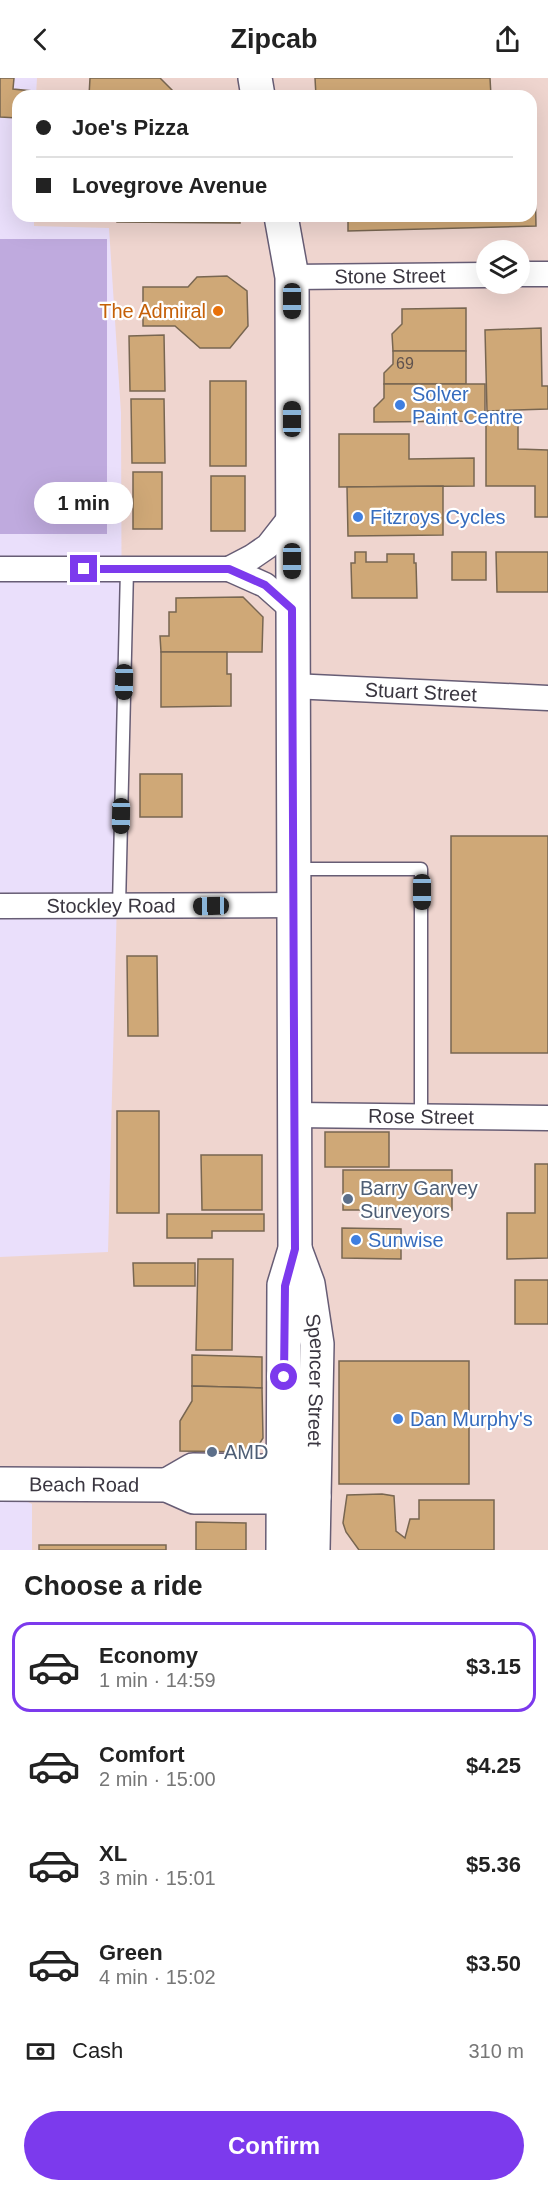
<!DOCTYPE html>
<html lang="en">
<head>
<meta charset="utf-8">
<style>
	body { margin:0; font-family:Arial,sans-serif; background:#f2f2f2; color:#222; height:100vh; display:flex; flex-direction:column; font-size:22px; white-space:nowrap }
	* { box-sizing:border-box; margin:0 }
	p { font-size:20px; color:#767676 }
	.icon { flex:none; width:33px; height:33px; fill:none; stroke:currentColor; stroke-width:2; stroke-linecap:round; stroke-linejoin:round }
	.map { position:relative; height:1472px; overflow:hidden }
	.drawer { display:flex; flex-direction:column; background:#fff; flex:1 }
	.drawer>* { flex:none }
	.hud { position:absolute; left:12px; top:12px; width:525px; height:132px; border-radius:18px; box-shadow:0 6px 24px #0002; display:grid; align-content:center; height:132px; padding:0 24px; background:#fff }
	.controls { position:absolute; left:476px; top:162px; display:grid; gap:12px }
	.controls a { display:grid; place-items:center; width:54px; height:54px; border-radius:50%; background:#fff; box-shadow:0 6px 24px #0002; font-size:30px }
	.end { position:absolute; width:27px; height:27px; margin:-14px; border:8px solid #7c3aed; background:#fff; box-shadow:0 0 0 3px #fff }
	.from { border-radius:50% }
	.bubble { position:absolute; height:42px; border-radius:21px; background:#fff; box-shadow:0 6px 24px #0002; font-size:20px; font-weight:700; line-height:42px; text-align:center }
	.car { position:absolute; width:18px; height:36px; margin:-18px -9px; border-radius:8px; box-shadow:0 0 4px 2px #0007; background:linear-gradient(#222 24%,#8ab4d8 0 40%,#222 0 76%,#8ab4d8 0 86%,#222 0) }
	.hud b { display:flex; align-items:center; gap:21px; height:57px; font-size:22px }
	.hud b+b { border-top:2px solid #e0e0e0 }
	.hud i { width:15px; height:15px; background:#222 }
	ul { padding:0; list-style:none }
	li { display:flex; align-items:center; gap:18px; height:90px; margin:0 12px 9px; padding:0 12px; border:3px solid transparent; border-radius:18px }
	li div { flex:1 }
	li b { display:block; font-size:22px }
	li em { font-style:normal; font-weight:700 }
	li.on { border-color:#7c3aed }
	li>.icon { width:54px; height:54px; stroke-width:1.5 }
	h2 { padding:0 24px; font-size:27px; line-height:72px }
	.pay { display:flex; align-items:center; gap:15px; height:66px; padding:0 24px; font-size:22px }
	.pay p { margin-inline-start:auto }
	.cta { display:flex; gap:12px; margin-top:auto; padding:12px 24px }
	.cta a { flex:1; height:69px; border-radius:36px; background:#7c3aed; color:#fff; font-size:24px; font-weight:700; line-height:69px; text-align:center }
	header { display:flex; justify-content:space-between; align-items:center; height:78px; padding:0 24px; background:#fff; font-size:27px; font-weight:700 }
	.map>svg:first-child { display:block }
	.commercial { fill:#efd5cf; fill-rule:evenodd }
	.green { fill:#bfaade }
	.building { fill:#cfa877; stroke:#786651; stroke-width:1.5 }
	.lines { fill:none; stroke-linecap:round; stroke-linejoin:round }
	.lane-casing { stroke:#675d75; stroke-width:15 }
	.street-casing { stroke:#675d75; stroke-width:27 }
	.secondary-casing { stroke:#675d75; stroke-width:36 }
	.lane { stroke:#fff; stroke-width:12 }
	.street { stroke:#fff; stroke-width:24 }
	.secondary { stroke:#fff; stroke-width:33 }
	.route { stroke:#7c3aed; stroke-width:8 }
	.food-dot { fill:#e8710a; stroke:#fff; stroke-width:2 }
	.shop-dot { fill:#3f7fe0; stroke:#fff; stroke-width:2 }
	.service-dot { fill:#5c6f8a; stroke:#fff; stroke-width:2 }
	.labels { text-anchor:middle; stroke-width:4.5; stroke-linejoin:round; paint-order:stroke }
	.number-label { font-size:16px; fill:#5f524e }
	.street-label { font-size:20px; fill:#3a3640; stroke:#fff }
	.food-label { font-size:20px; fill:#c56008; stroke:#fff; text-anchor:end }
	.shop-label { font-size:20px; fill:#366cbe; stroke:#fff; text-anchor:start }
	.service-label { font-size:20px; fill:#4e5e75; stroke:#fff; text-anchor:start }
</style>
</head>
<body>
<header><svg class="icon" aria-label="back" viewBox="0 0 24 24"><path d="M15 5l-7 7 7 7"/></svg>Zipcab<svg class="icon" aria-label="share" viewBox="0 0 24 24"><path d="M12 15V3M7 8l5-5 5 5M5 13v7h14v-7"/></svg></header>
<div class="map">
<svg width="548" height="1472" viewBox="0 0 548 1472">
	<rect width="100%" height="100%" fill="#eadffb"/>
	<path class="commercial" d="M37 0H548V1472H32V1426L0 1410V1179L108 1174 122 625 121 335 109 150 34 148V138H531V18H36ZM486 172H519V206H486Z"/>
	<rect class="green" x="0" y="161" width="107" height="295"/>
	<g class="building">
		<polygon points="0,0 14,0 13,11 33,13 33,17 38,18 18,18 18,40 0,39"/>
		<polygon points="90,0 160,0 178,18 89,18"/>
		<polygon points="315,0 490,0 491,18 316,18"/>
		<polygon points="531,51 534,51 536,148 348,153 348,138 531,138"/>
		<polygon points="117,138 240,138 240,145 117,144"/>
		<polygon points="227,198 247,213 248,248 230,270 200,270 175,248 143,248 143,209 188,209 197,199"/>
		<polygon points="466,230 466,273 393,273 392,256 402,246 402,231"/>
		<polygon points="541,250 542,308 548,308 548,331 487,333 485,252"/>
		<polygon points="164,257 165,313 130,313 129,258"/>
		<polygon points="393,273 466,273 466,306 384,306 384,295 393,286"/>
		<rect x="210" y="303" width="36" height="85"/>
		<polygon points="384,306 485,306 485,343 374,344 374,330 384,320"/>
		<polygon points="131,321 164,321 165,385 132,385"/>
		<polygon points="486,344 518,344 518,371 548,372 548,439 535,439 535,408 486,408"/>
		<polygon points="339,356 409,356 409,381 474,380 474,408 339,409"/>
		<rect x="133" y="394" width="29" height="57"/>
		<rect x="211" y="398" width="34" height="55"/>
		<polygon points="443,408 443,457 348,458 347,409"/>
		<polygon points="355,474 366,474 366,484 387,484 387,476 414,476 414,485 416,485 417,520 352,520 351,485 355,485"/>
		<rect x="452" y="474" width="34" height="28"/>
		<polygon points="496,474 548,474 548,514 497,514"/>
		<polygon points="243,519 263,539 262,574 161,574 160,558 169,558 169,534 176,534 176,520"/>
		<polygon points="161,574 227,574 227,596 231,596 231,628 161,629"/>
		<rect x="140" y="696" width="42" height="43"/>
		<rect x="451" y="758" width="97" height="217"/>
		<polygon points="127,878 157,878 158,958 128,958"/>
		<rect x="117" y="1033" width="42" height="102"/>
		<rect x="325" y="1054" width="64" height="35"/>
		<polygon points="201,1077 262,1077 262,1132 202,1132"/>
		<polygon points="535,1086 548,1086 548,1180 507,1181 507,1135 535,1135"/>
		<rect x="343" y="1092" width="109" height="40"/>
		<polygon points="167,1136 264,1136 264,1153 212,1153 212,1160 167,1160"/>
		<polygon points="342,1150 401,1151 401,1181 342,1180"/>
		<polygon points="198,1181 233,1181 232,1272 196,1272"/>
		<polygon points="133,1185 195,1185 195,1208 134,1208"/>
		<rect x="515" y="1202" width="33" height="44"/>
		<polygon points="192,1277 262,1279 262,1310 192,1308"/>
		<rect x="339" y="1283" width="130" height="123"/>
		<polygon points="192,1308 262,1310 263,1360 257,1370 249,1374 180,1373 180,1343 192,1323"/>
		<polygon points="382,1416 394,1418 396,1453 405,1460 410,1441 419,1441 419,1422 494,1422 494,1472 359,1472 346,1454 343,1445 347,1417"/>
		<polygon points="196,1444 246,1445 246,1472 196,1472"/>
		<rect x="39" y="1467" width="127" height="5"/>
	</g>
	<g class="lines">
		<g class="lane-casing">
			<g id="lane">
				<polyline points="294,791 421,791 421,1037"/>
				<polyline points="119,828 127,491"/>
			</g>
		</g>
		<g class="street-casing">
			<g id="street">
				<polyline points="519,196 548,196"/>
				<path id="s1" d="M292 199 486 197"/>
				<polyline points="0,491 229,491 265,507 292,531"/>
				<polyline points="229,491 252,479 268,468 293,436"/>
				<path id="s2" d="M292 608 548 620"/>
				<path id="s3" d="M0 828 294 827"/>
				<path id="s4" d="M295 1037 548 1040"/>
			</g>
		</g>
		<g class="secondary-casing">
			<g id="secondary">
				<polyline points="255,0 258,18"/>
				<polyline points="281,138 292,199 295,1171 284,1207 283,1472"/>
				<path id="s5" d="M295 1171 308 1206 317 1266 313 1472"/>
				<path id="s6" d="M0 1406 167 1407 194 1419H314"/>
				<polyline points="167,1407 193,1392 305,1394"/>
			</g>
		</g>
		<use href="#lane" class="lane"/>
		<use href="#street" class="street"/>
		<use href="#secondary" class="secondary"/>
	</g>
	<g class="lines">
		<polyline class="route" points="84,491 229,491 265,507 292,531 295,1171 285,1208 284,1299"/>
	</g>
	<circle class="food-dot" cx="218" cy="233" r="6"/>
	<g class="shop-dot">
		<circle cx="400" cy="327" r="6"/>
		<circle cx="358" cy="439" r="6"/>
		<circle cx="356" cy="1162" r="6"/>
		<circle cx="398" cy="1341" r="6"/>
	</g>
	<g class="service-dot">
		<circle cx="348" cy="1121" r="6"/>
		<circle cx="212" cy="1374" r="6"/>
	</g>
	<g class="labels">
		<g class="number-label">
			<text x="405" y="291">69</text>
		</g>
		<g class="street-label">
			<text dy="7" stroke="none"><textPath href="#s1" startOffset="98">Stone Street</textPath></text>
			<text dy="7" stroke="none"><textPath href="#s2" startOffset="129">Stuart Street</textPath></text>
			<text dy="7" stroke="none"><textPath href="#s3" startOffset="111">Stockley Road</textPath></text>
			<text dy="7" stroke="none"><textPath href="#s4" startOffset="126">Rose Street</textPath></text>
			<text dy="7" stroke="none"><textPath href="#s5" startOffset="134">Spencer Street</textPath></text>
			<text dy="7" stroke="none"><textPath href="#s6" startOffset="84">Beach Road</textPath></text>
		</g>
		<g class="food-label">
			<text x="206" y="240">The Admiral</text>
		</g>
		<g class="shop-label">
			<text x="412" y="323">Solver<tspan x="412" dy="23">Paint Centre</tspan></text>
			<text x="370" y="446">Fitzroys Cycles</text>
			<text x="368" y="1169">Sunwise</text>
			<text x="410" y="1348">Dan Murphy's</text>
		</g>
		<g class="service-label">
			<text x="360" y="1117">Barry Garvey<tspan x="360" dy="23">Surveyors</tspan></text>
			<text x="224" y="1381">AMD</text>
		</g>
	</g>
</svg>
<div class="controls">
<a><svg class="icon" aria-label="layers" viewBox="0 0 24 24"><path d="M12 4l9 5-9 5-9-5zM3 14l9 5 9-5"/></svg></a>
</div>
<i class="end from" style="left:284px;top:1299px"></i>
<i class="end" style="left:84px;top:491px"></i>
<div class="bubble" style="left:34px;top:404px;width:99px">1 min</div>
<i class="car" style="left:292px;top:223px;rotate:180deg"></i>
<i class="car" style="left:292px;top:341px;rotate:0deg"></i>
<i class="car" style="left:292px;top:483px;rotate:180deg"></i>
<i class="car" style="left:124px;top:604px;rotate:181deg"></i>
<i class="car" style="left:121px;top:738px;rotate:181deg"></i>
<i class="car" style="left:422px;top:814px;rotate:180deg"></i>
<i class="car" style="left:211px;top:828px;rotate:269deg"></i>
<div class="hud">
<b><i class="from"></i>Joe's Pizza</b>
<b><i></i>Lovegrove Avenue</b>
</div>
</div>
<section class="drawer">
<h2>Choose a ride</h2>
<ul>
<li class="on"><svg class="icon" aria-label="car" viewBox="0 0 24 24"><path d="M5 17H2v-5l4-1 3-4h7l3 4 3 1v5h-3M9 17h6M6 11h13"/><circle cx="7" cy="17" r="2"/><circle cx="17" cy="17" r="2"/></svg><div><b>Economy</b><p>1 min · 14:59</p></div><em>$3.15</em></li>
<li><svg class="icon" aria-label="car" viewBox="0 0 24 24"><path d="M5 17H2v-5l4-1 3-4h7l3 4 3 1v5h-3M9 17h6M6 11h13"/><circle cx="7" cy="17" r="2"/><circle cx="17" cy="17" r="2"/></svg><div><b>Comfort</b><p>2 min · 15:00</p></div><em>$4.25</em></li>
<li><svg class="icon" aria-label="car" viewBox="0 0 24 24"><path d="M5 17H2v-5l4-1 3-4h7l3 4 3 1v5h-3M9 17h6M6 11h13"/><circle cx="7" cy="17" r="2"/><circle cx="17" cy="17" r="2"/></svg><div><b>XL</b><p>3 min · 15:01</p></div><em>$5.36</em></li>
<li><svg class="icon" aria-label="car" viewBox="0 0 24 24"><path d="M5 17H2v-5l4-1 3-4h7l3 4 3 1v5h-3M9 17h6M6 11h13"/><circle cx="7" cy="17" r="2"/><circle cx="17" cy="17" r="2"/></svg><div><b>Green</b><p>4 min · 15:02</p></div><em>$3.50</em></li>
</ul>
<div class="pay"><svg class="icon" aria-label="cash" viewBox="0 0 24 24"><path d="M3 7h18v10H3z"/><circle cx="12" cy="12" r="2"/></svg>Cash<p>310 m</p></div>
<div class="cta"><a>Confirm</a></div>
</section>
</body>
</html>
